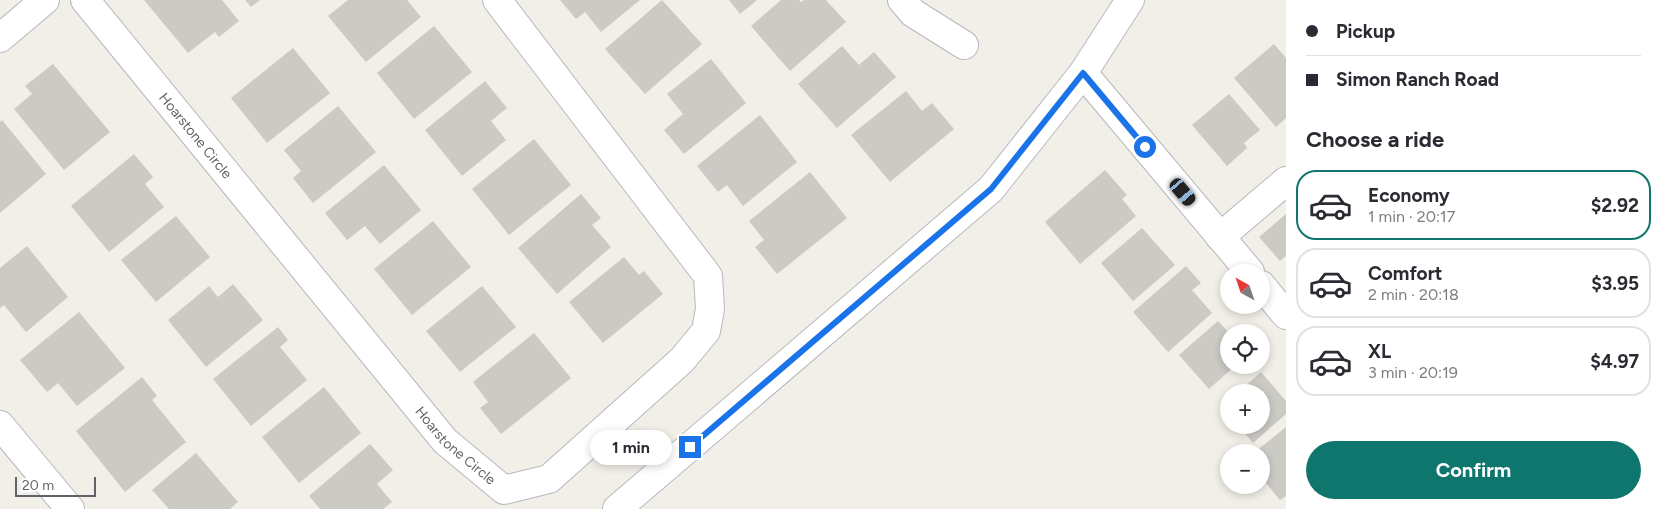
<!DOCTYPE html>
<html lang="en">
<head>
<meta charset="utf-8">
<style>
	body { margin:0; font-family:Figtree,sans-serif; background:#f2f2f3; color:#2b2b33; height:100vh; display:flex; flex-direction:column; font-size:19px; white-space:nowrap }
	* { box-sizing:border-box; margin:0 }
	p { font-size:16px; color:#7c7c81 }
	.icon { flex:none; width:28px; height:28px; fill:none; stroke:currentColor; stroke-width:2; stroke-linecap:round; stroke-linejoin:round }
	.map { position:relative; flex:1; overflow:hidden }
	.details { display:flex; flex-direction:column; background:#fff; width:375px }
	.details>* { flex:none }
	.banner { display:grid; align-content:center; height:110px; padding:0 20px; background:#fff }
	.needle { width:32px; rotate:320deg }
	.fabs { position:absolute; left:1220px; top:264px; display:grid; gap:10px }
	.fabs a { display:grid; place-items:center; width:50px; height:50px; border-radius:50%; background:#fff; box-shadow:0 2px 8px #0003; font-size:25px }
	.scale { position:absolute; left:15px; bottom:12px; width:81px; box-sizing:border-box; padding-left:5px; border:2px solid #5f6368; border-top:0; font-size:14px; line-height:18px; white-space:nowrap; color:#5f6368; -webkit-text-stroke:4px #fff; paint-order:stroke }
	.end { position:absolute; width:22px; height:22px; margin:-11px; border:6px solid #1a73e8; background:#fff; box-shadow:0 0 0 2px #fff }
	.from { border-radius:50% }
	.bubble { position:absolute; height:35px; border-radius:18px; background:#fff; box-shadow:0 2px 8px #0003; font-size:16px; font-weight:700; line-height:35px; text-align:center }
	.car { position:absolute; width:15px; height:30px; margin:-15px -8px; border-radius:6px; box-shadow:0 0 4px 1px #0007; background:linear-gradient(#222 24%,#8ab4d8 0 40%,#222 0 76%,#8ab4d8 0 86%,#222 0) }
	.banner b { display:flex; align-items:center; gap:18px; height:48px; font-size:19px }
	.banner b+b { border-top:1px solid #e1e1e2 }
	.banner i { width:12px; height:12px; background:#2b2b33 }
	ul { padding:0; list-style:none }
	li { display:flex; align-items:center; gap:15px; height:70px; margin:0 10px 8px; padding:0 10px; border:2px solid #e1e1e2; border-radius:20px }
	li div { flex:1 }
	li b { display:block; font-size:19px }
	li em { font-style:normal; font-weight:700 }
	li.active { border-color:#0f766e }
	li>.icon { width:45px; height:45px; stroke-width:1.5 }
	h2 { padding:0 20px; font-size:22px; line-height:60px }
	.action { display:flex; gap:10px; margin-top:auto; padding:10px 20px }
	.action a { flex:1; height:58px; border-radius:30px; background:#0f766e; color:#fff; font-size:20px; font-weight:700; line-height:58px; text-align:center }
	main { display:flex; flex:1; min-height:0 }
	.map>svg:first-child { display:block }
	.building { fill:#cccac5 }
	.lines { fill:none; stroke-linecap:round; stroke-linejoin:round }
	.street-casing { stroke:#b5b8bc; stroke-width:30 }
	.secondary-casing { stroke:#b6babf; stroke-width:30 }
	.street { stroke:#fff; stroke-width:28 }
	.secondary { stroke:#fff; stroke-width:28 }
	.route { stroke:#1a73e8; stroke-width:6 }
	.labels { text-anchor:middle; stroke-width:5; stroke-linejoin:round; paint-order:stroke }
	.street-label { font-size:14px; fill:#5f6368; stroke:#fff }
</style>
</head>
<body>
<main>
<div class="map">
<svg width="1286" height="509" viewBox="0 0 1286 509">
	<rect width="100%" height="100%" fill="#f1efe8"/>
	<g class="building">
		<polygon points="144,0 222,0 239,21 219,37 215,32 188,53"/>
		<polygon points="245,0 260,0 251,7"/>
		<polygon points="348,0 407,0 421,17 366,62 328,16"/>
		<polygon points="560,0 640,0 601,32 585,12 576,19"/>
		<polygon points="662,0 702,44 645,94 605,49"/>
		<polygon points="729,0 757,0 740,14"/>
		<polygon points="781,0 799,0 801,2 804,0 826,0 846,22 790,71 751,26"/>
		<polygon points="434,26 472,72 414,119 377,73"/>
		<polygon points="1274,44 1286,58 1286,118 1276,127 1234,78"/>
		<polygon points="842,46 859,65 874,52 896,77 837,128 798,84"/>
		<polygon points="293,48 330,93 267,143 231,98"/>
		<polygon points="711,59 746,103 684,154 664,130 683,114 667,94"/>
		<polygon points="53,64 110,132 64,170 14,109 32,94 25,86"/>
		<polygon points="485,81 507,108 491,121 506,140 462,176 425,130"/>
		<polygon points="906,91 922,111 932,103 954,129 890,182 851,135"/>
		<polygon points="1229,94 1260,130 1244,143 1247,148 1227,166 1192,125"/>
		<polygon points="338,106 376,152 313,203 293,178 301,171 284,150"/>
		<polygon points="760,115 797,162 743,206 727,185 718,192 697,166"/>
		<polygon points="2,120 46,174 0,213 0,122"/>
		<polygon points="534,139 571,185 509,235 472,189"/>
		<polygon points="134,154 153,177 145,184 164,207 109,252 71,206"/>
		<polygon points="384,165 421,210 380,244 365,226 347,240 325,213"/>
		<polygon points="1105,170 1127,195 1122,199 1136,216 1080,264 1045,222"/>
		<polygon points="810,172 847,218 777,274 755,247 764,240 749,221"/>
		<polygon points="581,194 601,218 592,225 611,247 557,294 518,248"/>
		<polygon points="1286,214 1286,256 1280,261 1259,237"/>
		<polygon points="176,216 210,257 156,302 121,260"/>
		<polygon points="433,221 471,267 412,315 374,269"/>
		<polygon points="1142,228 1175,265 1133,301 1101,263"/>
		<polygon points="27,246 68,297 26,332 4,305 0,308 0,268"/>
		<polygon points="624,257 639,275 644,271 663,294 603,343 569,302"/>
		<polygon points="1186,266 1201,283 1192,290 1212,313 1168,352 1133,312"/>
		<polygon points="233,284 263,320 206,367 168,320 209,286 218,297"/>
		<polygon points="482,286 516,327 460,372 426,331"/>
		<polygon points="79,312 125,368 77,406 58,383 47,392 20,360"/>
		<polygon points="1218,321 1229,333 1229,365 1236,365 1209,389 1179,355"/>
		<polygon points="278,327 288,340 280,347 307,380 251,426 213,379"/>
		<polygon points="534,333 571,378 501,434 480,408 488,402 473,382"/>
		<polygon points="1261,372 1286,401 1286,414 1253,443 1238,425 1261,425 1261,392 1238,392"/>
		<polygon points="142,377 157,396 152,400 186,442 125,492 76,431"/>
		<polygon points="324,387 361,433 299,483 262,437"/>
		<polygon points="1229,400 1229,415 1222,406"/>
		<polygon points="1286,427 1286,496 1280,500 1261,477 1261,452 1255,452"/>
		<polygon points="370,444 393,470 377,484 392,502 383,509 320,509 309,496"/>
		<polygon points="196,453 238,502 230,509 169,509 152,490"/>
	</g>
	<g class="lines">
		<g class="street-casing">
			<g id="street">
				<path id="s1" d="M85 0 445 441 504 490 549 479 682 360 706 331 710 309 708 276 497 0"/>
				<polyline points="902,0 913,13 964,45"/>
				<polyline points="0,38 45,0"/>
				<polyline points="1083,73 1250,272"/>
				<polyline points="1220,237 1286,181"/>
				<polyline points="1261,285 1286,315"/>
				<polyline points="0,425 70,509"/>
			</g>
		</g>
		<g class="secondary-casing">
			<polyline id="secondary" points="617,509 991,189 1083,73 1130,0"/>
		</g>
		<use href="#street" class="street"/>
		<use href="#secondary" class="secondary"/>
	</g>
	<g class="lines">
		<polyline class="route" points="690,447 991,189 1083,73 1145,147"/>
	</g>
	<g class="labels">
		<g class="street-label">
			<text dy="5" stroke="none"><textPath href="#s1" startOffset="175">Hoarstone Circle</textPath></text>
			<text dy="5" stroke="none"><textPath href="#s1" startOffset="580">Hoarstone Circle</textPath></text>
		</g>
	</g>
</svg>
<div class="fabs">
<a><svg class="needle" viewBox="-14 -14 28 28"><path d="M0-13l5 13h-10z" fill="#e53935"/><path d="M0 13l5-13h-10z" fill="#7c7c81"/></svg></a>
<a><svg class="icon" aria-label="locate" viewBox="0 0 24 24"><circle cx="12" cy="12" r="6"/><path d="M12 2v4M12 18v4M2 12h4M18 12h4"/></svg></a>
<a>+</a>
<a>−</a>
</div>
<div class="scale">20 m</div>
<i class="end from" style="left:1145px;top:147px"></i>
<i class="end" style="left:690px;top:447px"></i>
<div class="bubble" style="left:590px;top:430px;width:82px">1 min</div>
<i class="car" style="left:1183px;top:192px;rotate:140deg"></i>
</div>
<section class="details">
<div class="banner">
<b><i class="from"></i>Pickup</b>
<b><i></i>Simon Ranch Road</b>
</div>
<h2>Choose a ride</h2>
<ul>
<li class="active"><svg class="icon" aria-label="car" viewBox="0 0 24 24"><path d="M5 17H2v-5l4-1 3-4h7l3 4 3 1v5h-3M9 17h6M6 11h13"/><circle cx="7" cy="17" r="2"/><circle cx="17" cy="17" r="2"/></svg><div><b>Economy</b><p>1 min · 20:17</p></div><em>$2.92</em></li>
<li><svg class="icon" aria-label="car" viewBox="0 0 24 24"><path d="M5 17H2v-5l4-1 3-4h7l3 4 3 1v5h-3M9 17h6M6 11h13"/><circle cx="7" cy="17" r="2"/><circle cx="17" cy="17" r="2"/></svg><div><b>Comfort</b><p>2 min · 20:18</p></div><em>$3.95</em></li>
<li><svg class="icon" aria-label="car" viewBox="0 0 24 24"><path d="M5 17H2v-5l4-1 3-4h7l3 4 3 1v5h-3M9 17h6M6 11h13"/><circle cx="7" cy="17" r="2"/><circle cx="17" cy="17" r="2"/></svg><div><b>XL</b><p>3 min · 20:19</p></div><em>$4.97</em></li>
</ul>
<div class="action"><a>Confirm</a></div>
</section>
</main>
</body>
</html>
